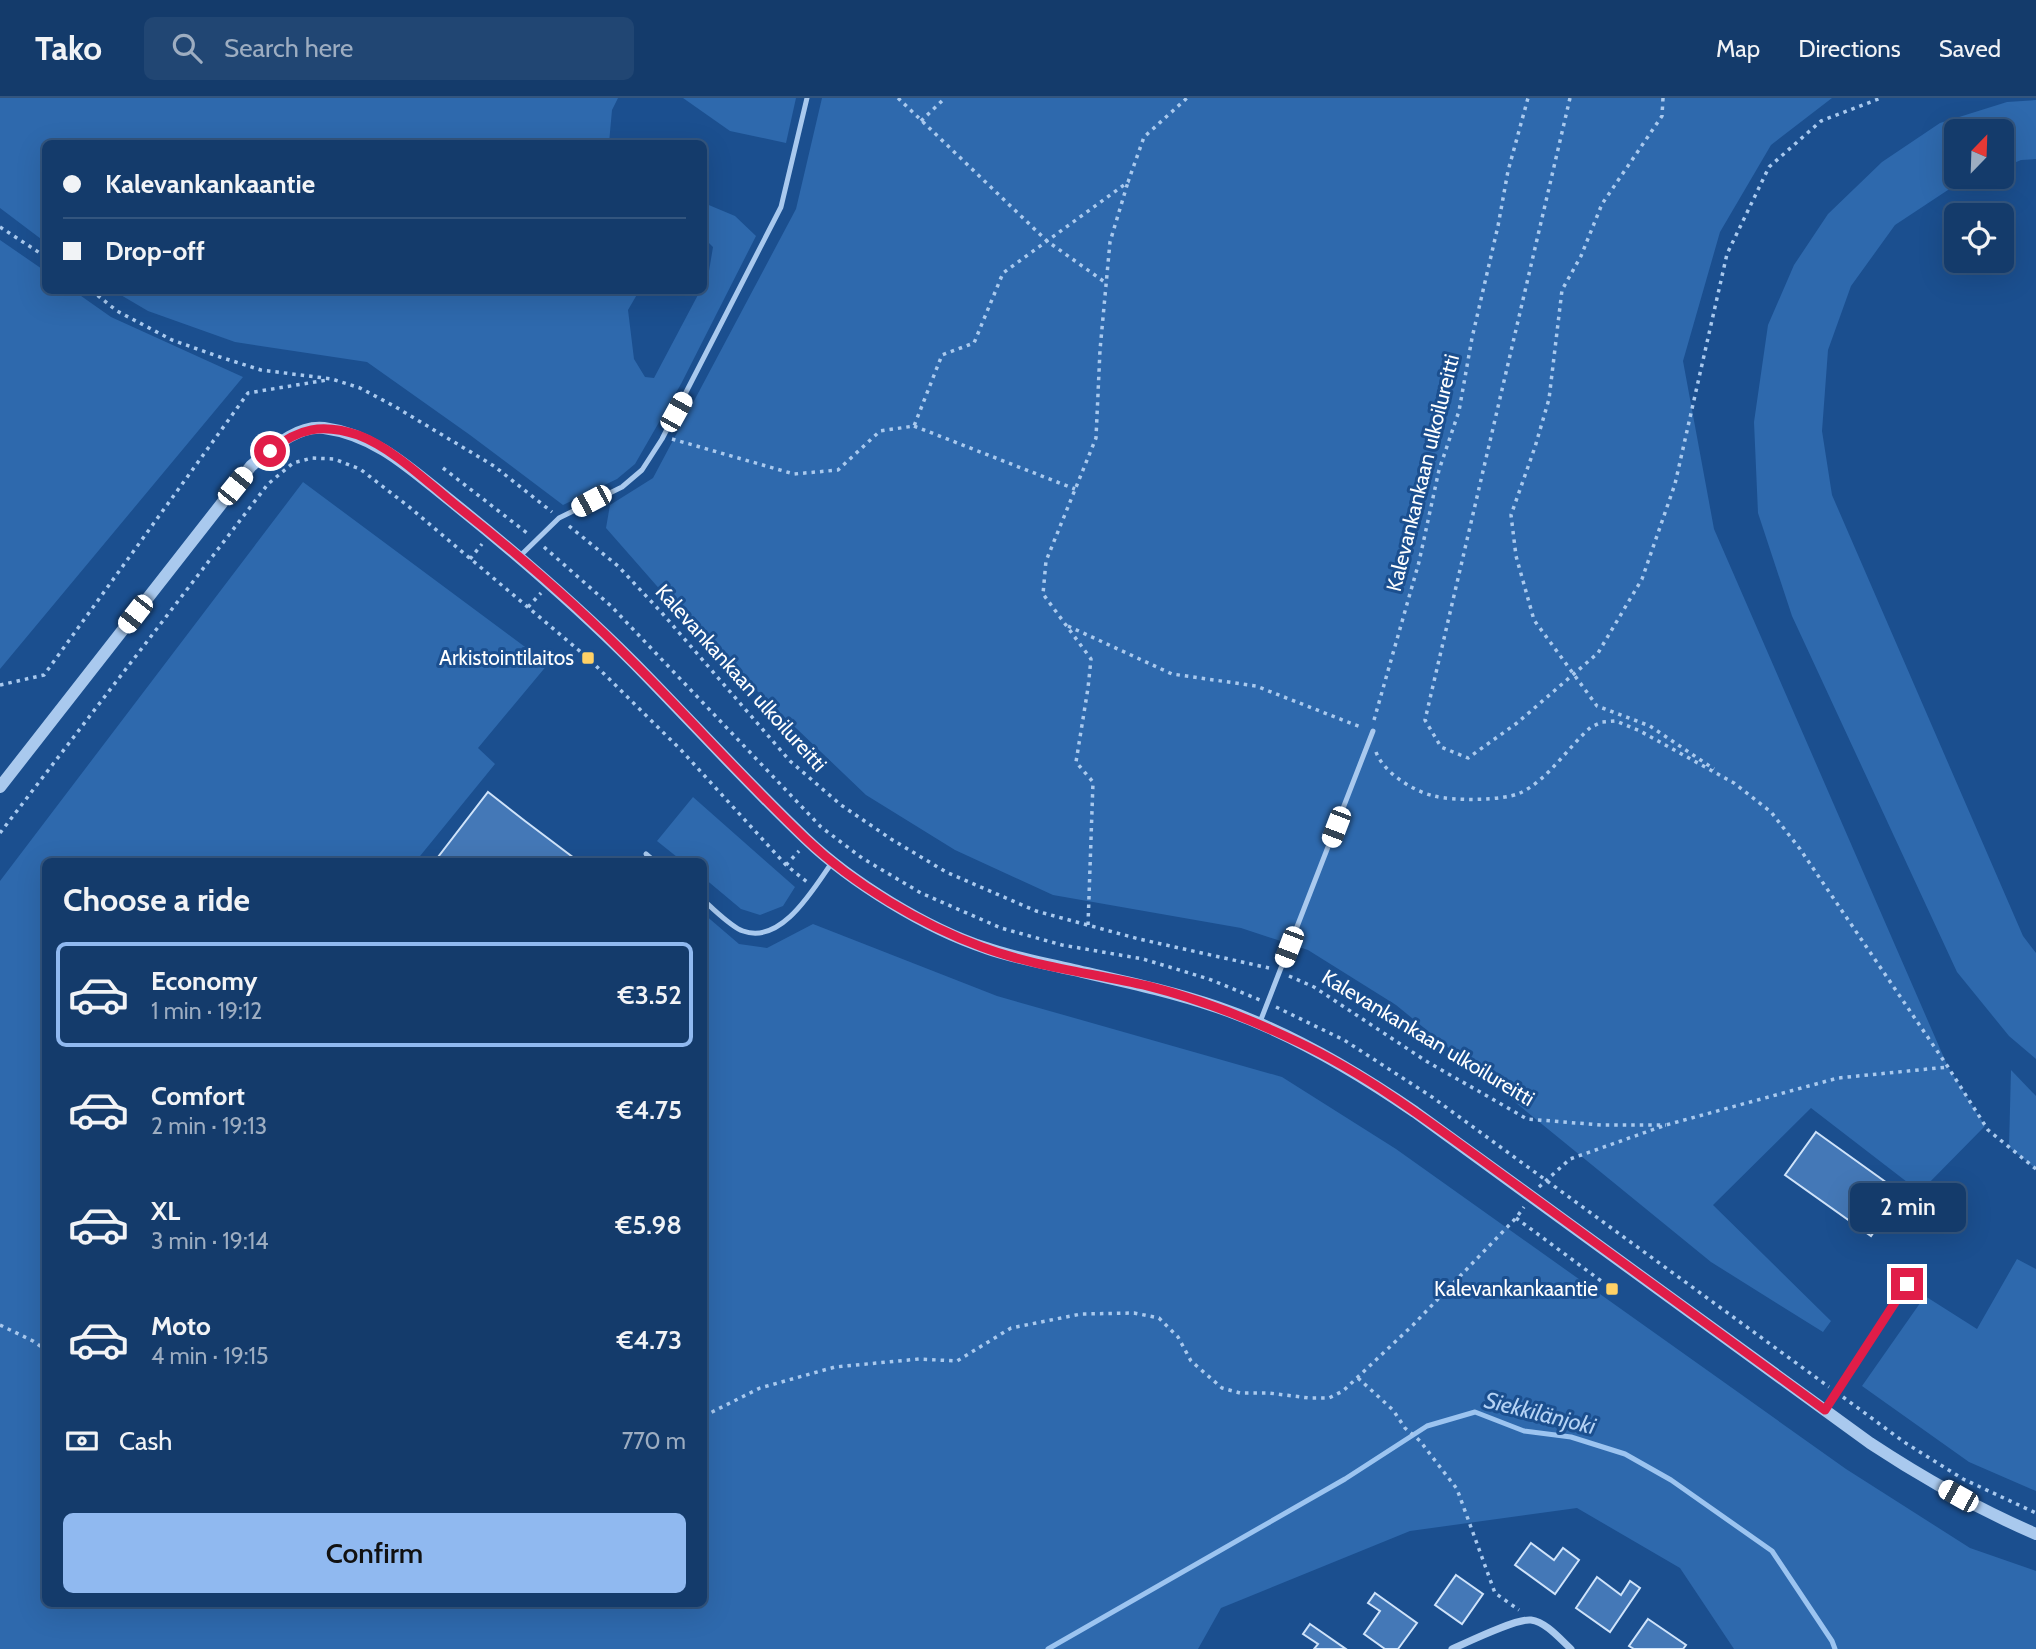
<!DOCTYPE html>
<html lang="en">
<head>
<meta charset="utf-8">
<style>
	body { margin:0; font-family:Cabin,sans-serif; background:#214673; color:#f1f3f6; height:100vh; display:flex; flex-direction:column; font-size:26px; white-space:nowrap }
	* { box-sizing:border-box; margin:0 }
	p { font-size:23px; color:#9dadc1 }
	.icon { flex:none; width:38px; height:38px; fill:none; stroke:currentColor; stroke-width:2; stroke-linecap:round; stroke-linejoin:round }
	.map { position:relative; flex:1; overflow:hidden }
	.panel { position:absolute; left:42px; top:760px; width:665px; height:749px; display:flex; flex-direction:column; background:#143b6b; border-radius:10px; box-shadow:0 7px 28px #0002,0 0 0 2px #33557e }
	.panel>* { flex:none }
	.guide { position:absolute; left:42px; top:42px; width:665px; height:154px; border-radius:10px; box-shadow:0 7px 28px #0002,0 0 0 2px #33557e; display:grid; align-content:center; height:154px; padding:0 21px; background:#143b6b }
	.needle { width:46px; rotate:23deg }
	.controls { position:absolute; left:1944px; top:21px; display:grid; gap:14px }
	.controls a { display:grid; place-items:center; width:70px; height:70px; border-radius:10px; background:#143b6b; box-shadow:0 7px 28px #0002,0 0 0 2px #33557e; font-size:35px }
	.end { position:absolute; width:32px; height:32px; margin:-16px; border:9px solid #e11d48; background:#fff; box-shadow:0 0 0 4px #fff }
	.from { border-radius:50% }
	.bubble { position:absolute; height:49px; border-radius:10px; background:#143b6b; box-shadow:0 7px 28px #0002,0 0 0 2px #33557e; font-size:23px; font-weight:600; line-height:49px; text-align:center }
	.car { position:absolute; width:21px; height:42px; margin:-21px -10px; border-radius:9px; box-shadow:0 0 5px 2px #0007; background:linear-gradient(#fff 24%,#345 0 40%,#fff 0 76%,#345 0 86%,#fff 0) }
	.guide b { display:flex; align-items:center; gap:24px; height:66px; font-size:26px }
	.guide b+b { border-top:2px solid #33557e }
	.guide i { width:18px; height:18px; background:#f1f3f6 }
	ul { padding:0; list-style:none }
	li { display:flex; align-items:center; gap:21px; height:105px; margin:0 14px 10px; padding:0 7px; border:4px solid transparent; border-radius:10px }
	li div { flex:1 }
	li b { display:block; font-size:26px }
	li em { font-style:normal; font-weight:600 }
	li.current { border-color:#90b9f0 }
	li>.icon { width:63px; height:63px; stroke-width:1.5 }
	h2 { padding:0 21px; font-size:32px; line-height:84px }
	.pay { display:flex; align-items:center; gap:18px; height:77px; padding:0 21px; font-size:26px }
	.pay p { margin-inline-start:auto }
	.action { display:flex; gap:14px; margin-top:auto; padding:14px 21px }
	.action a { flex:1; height:80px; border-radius:10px; background:#90b9f0; color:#111; font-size:28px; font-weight:600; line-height:80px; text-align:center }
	header { display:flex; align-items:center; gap:42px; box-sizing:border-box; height:98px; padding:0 35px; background:#143b6b; border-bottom:2px solid #33557e }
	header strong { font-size:33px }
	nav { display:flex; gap:38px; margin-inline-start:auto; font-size:24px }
	.search { width:490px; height:63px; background:#214673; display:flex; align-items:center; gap:18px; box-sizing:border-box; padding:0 24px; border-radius:10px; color:#9dadc1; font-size:26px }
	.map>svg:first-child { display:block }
	.green { fill:#2e69ad }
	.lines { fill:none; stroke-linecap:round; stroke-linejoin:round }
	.stream { stroke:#9cc4f0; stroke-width:5 }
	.building { fill:#4478b7; stroke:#cfe3fa; stroke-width:2 }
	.path { stroke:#a9c9ee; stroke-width:3.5; stroke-dasharray:3.5 5; stroke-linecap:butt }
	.service { stroke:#a9c9ee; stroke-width:5 }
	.minor { stroke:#a9c9ee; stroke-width:7 }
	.tertiary { stroke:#a9c9ee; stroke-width:12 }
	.route { stroke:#e11d48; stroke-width:9 }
	.poi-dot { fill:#ffd166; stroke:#1b4f8f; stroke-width:2.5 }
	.labels { text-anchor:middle; stroke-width:6; stroke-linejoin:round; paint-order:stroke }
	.street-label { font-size:21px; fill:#fff; stroke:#1b4f8f }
	.poi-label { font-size:21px; fill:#fff; stroke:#1b4f8f; text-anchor:end }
	.water-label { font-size:23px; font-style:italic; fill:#b5d3f5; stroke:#1b4f8f }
</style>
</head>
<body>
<header>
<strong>Tako</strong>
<div class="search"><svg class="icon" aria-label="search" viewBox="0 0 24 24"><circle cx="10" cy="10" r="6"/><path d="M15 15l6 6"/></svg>Search here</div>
<nav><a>Map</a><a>Directions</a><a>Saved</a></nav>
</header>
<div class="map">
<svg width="2036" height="1551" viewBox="0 0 2036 1551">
	<rect width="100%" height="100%" fill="#1b4f8f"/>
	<g class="green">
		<polygon points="0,0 618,0 612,12 609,45 46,46 45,144 0,110"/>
		<polygon points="683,0 796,0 786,45 730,33"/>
		<polygon points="822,0 1832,0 1771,47 1720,134 1683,263 1714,431 1948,969 1985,1028 1920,1094 1811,1010 1713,1107 1831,1223 1823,1234 1711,1164 1396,907 1308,852 1241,830 1053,797 955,752 866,697 706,544 606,430 610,407 653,380 796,111"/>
		<polygon points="2036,2 2036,61 2021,62 2002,70 2002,33 1956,33 1956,79 1978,79 1954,88 1895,127 1851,188 1828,252 1822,333 1832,397 2023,838 2036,855 2036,961 2009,938 1957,874 1792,518 1758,415 1754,324 1768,227 1794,167 1828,116 1882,64 1940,25 2007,4"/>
		<polygon points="704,105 735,118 756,138 681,286 635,366 617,381 563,407 470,337 367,264 235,244 148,213 114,193 639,193 628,212 634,261 645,279 654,280 700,193 704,192 704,185 709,173 713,149 704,140"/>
		<polygon points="0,142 45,173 46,192 74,193 111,219 243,279 0,571"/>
		<polygon points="303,384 548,566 478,650 495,666 416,763 46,763 46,1505 704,1505 704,816 739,846 767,850 813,826 997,898 1282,979 1396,1051 1846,1371 1970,1450 2036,1473 2036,1551 1734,1551 1680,1470 1577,1410 1410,1433 1221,1510 1198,1551 0,1551 0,783"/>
		<polygon points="693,699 795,789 783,808 760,817 741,811 704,780 704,763 682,763 657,743"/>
		<polygon points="2011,972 2036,998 2036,1071 2009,1049"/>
		<polygon points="2017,1161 2036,1171 2036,1393 1969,1364 1862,1288 1925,1198 1977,1231"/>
	</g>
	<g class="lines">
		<polyline class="stream" points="1048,1551 1345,1381 1427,1328 1475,1314 1524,1333 1571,1339 1625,1356 1671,1382 1772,1453 1832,1543 1835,1551"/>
	</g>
	<g class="building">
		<polygon points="488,694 525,723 578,763 435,763"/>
		<polygon points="1816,1034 1901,1095 1871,1138 1785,1077"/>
		<polygon points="1531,1445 1554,1462 1563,1450 1579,1462 1555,1496 1515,1467"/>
		<polygon points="1456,1477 1483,1496 1462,1526 1435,1507"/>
		<polygon points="1597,1479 1621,1497 1630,1483 1640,1490 1610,1534 1576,1510"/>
		<polygon points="1375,1495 1417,1525 1398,1551 1385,1551 1364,1536 1380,1513 1368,1505"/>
		<polygon points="1648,1521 1686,1547 1683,1551 1634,1551 1629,1548"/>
		<polygon points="1310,1526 1346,1551 1314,1551 1318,1546 1303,1536"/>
	</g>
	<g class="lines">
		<g class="path">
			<polyline points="898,0 1047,143 1106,185"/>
			<polyline points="1570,0 1425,622 1441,649 1468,660 1517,625 1598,555 1642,481 1675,386 1727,156 1769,69 1821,23 1881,0"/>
			<polyline points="1663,0 1662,18 1602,106 1581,158 1562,192 1549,301 1535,349 1511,417 1516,458 1534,522 1597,608 1650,628 1714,671"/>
			<polyline points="921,23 945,0"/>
			<polyline points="0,129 46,159"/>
			<polyline points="91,192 117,213 172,242 220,259 261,272 332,281 360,290 394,308 494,368 552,414"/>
			<polyline points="914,328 1075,391"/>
			<polyline points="672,341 794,376 838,372 880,333 914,328 942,257 974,245 1003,175 1128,84 1144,39 1187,0"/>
			<polyline points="443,370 527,435"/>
			<polyline points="569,428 618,468 662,515 790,663 841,707 891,741 946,774 1036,813 1139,841 1269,870"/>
			<polyline points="544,449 611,508 821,729 862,760 921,795 1001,830 1062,847 1143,861 1209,881 1260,902"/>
			<polyline points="470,461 482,446"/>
			<polyline points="528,509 541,495"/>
			<polyline points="1068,528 1172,576 1256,588 1363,630"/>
			<polyline points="0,587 44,577 248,295 327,282"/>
			<polyline points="1374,622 1419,464 1439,372 1459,313 1472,240 1498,128 1508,73 1528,0"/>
			<path d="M1376 654C1384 675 1413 693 1434 698 1453 703 1502 703 1520 695 1547 683 1569 648 1591 629L1602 624 1616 623 1640 633 1734 685 1771 714 1800 751 1948 969 1988 1032 2036 1071"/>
			<polyline points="0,735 268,386 293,365 312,360 334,361 360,371 408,408 588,560 681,652 786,767 807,784"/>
			<polyline points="786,767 799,753"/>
			<polyline points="1088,827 1093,684 1076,664 1088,590 1091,561 1043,496 1046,463 1096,340 1100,252 1110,144 1128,84"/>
			<polyline points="1289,878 1314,889 1426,963 1527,1021 1601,1027 1666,1027"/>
			<polyline points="1276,909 1344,942 1432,999 1829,1289"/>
			<polyline points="1539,1089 1570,1061 1666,1027 1838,980 1948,969"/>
			<polyline points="1516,1120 1612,1191"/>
			<polyline points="0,1227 33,1243 46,1252"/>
			<polyline points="1358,1280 1393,1312 1405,1330 1420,1343 1457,1391 1495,1495 1519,1512"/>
			<polyline points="1843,1299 1904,1344 1963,1381 2036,1415"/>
			<polyline points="704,1318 760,1290 835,1269 919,1261 957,1263 1011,1230 1081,1216 1134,1215 1159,1220 1178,1239 1191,1263 1222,1290 1240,1295 1269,1295 1309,1300 1329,1300 1343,1293 1413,1227 1516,1120 1524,1109"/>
		</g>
		<g class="service">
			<polyline points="519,459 559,420 622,389 642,372 662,341 781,109 807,0"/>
			<polyline points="646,756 654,763"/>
			<path d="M704 803C714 811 731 829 743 833 782 847 814 790 833 763"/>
			<polyline points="1260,924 1373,633"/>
			<polyline points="1825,1312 1907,1186"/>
		</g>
		<path class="minor" d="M1452 1551C1468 1544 1517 1520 1531 1522 1546 1524 1560 1541 1571 1551"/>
		<path class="tertiary" d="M0 689 251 368C272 351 296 327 324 330 378 337 415 375 456 407 518 457 578 509 634 565 692 624 747 685 806 741 851 784 927 831 986 850 1014 860 1045 865 1074 872 1122 883 1170 893 1217 909 1288 933 1354 972 1415 1014L1870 1345C1923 1380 1978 1411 2036 1436"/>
	</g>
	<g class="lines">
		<path class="route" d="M270 353C299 330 322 325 358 337 393 350 428 385 457 408 519 457 579 509 634 565 692 623 747 685 806 741 853 786 922 827 982 849 1035 869 1093 875 1148 888 1200 901 1250 921 1298 944 1378 982 1448 1038 1519 1089 1621 1163 1723 1238 1825 1312L1907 1186"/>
	</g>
	<g class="poi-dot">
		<rect x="581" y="553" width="14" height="14" rx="3.5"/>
		<rect x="1605" y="1184" width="14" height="14" rx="3.5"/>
	</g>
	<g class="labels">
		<g class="street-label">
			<text transform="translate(1423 375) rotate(-76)" y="7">Kalevankankaan ulkoilureitti</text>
			<text transform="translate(741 580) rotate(48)" y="7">Kalevankankaan ulkoilureitti</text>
			<text transform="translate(1428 940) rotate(31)" y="7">Kalevankankaan ulkoilureitti</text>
		</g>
		<g class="poi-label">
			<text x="574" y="567">Arkistointilaitos</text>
			<text x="1598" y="1198">Kalevankankaantie</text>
		</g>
		<g class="water-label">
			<text transform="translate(1540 1315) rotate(14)" y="8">Siekkilänjoki</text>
		</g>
	</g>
</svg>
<div class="controls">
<a><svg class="needle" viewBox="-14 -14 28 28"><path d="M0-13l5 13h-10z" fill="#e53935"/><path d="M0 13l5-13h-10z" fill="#9dadc1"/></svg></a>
<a><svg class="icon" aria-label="locate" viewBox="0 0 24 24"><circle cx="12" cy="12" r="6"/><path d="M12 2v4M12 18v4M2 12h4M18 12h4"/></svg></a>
</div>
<i class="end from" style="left:270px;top:353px"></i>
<i class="end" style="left:1907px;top:1186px"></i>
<div class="bubble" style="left:1850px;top:1085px;width:116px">2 min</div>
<i class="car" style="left:676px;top:314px;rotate:29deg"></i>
<i class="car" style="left:235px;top:388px;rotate:39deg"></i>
<i class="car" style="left:591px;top:403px;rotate:242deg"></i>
<i class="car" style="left:135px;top:516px;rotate:218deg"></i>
<i class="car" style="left:1336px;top:729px;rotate:201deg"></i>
<i class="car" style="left:1289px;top:849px;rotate:201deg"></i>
<i class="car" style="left:1958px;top:1398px;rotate:299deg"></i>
<div class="guide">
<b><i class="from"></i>Kalevankankaantie</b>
<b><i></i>Drop-off</b>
</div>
<section class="panel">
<h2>Choose a ride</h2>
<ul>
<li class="current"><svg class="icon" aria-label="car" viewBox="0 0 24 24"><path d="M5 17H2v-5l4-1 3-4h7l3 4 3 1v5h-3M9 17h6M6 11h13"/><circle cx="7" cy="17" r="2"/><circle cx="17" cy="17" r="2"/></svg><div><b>Economy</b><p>1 min · 19:12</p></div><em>€3.52</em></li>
<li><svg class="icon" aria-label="car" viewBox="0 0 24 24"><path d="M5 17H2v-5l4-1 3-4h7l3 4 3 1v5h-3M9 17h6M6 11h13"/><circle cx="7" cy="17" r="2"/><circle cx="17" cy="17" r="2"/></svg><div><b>Comfort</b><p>2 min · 19:13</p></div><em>€4.75</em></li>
<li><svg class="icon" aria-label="car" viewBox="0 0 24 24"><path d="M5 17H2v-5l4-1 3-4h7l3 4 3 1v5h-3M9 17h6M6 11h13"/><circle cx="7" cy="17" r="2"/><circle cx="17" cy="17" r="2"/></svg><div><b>XL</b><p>3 min · 19:14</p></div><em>€5.98</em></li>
<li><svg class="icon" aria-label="car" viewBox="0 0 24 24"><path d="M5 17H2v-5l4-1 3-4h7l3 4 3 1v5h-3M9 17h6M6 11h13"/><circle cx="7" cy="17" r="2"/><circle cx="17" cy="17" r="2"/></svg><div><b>Moto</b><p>4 min · 19:15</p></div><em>€4.73</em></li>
</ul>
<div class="pay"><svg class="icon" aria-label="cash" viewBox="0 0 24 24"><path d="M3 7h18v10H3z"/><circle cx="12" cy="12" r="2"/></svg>Cash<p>770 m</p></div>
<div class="action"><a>Confirm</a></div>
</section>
</div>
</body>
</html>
